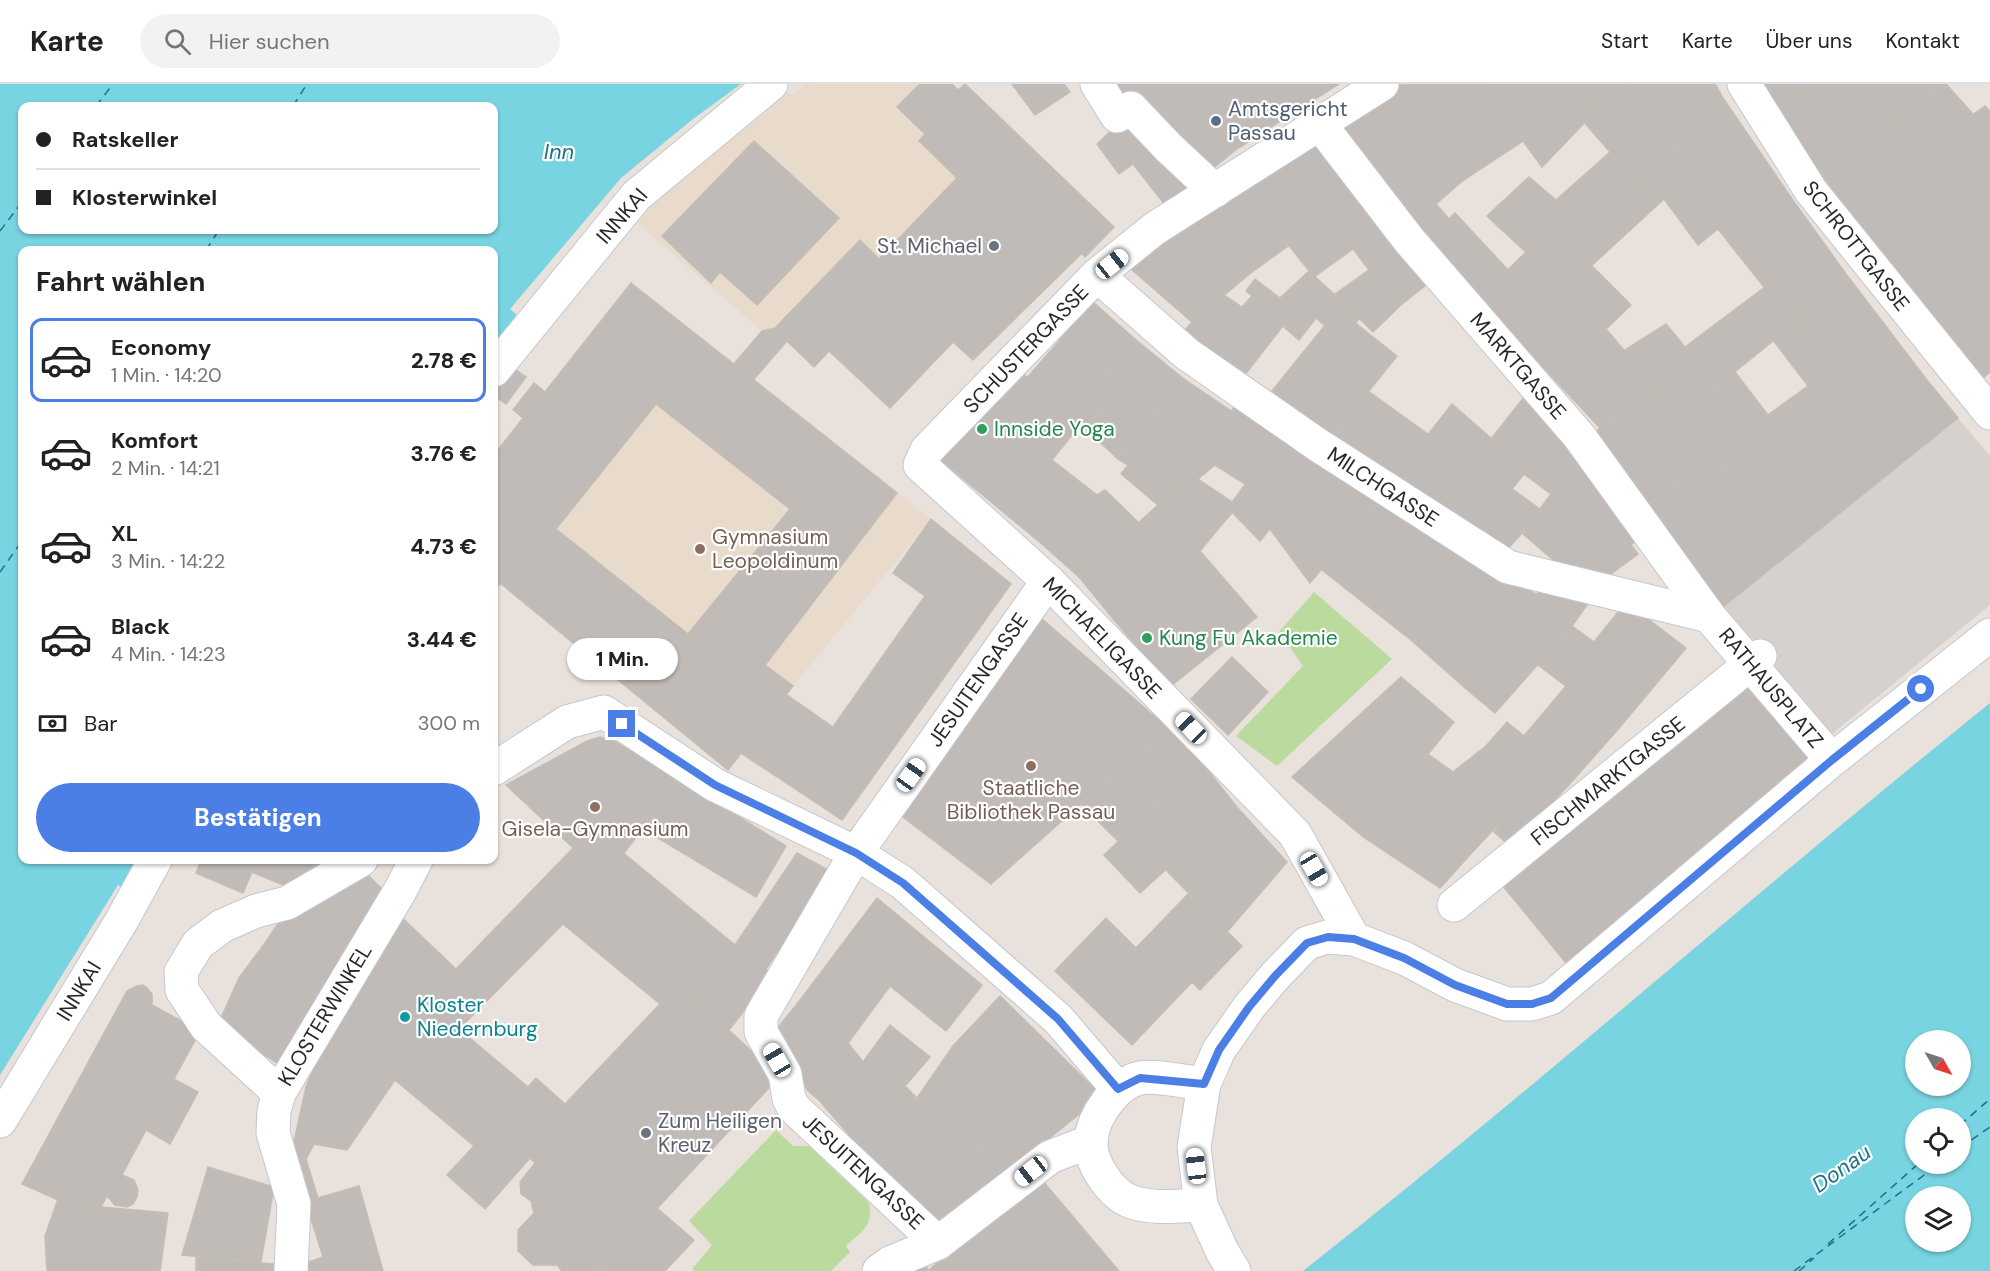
<!DOCTYPE html>
<html lang="de">
<head>
<meta charset="utf-8">
<style>
	body { margin:0; font-family:"DM Sans",sans-serif; background:#f2f2f2; color:#222; height:100vh; display:flex; flex-direction:column; font-size:22px; white-space:nowrap }
	* { box-sizing:border-box; margin:0 }
	p { font-size:20px; color:#767676 }
	.icon { flex:none; width:33px; height:33px; fill:none; stroke:currentColor; stroke-width:2; stroke-linecap:round; stroke-linejoin:round }
	.map { position:relative; flex:1; overflow:hidden }
	.sheet { position:absolute; left:18px; top:162px; width:480px; height:618px; display:flex; flex-direction:column; background:#fff; border-radius:12px; box-shadow:0 2px 4px #0004 }
	.sheet>* { flex:none }
	.guide { position:absolute; left:18px; top:18px; width:480px; height:132px; border-radius:12px; box-shadow:0 2px 4px #0004; display:grid; align-content:center; height:132px; padding:0 18px; background:#fff }
	.needle { width:39px; rotate:129deg }
	.tools { position:absolute; left:1905px; top:946px; display:grid; gap:12px }
	.tools a { display:grid; place-items:center; width:66px; height:66px; border-radius:50%; background:#fff; box-shadow:0 2px 4px #0004; font-size:30px }
	.end { position:absolute; width:27px; height:27px; margin:-14px; border:8px solid #4b7fe6; background:#fff; box-shadow:0 0 0 3px #fff }
	.from { border-radius:50% }
	.bubble { position:absolute; height:42px; border-radius:21px; background:#fff; box-shadow:0 2px 4px #0004; font-size:20px; font-weight:800; line-height:42px; text-align:center }
	.car { position:absolute; width:18px; height:36px; margin:-18px -9px; border-radius:8px; box-shadow:0 0 4px 2px #0007; background:linear-gradient(#fff 24%,#345 0 40%,#fff 0 76%,#345 0 86%,#fff 0) }
	.guide b { display:flex; align-items:center; gap:21px; height:57px; font-size:22px }
	.guide b+b { border-top:2px solid #e0e0e0 }
	.guide i { width:15px; height:15px; background:#222 }
	ul { padding:0; list-style:none }
	li { display:flex; align-items:center; gap:18px; height:84px; margin:0 12px 9px; padding:0 6px; border:3px solid transparent; border-radius:12px }
	li div { flex:1 }
	li b { display:block; font-size:22px }
	li em { font-style:normal; font-weight:800 }
	li.active { border-color:#4b7fe6 }
	li>.icon { width:54px; height:54px; stroke-width:1.5 }
	h2 { padding:0 18px; font-size:27px; line-height:72px }
	.pay { display:flex; align-items:center; gap:15px; height:66px; padding:0 18px; font-size:22px }
	.pay p { margin-inline-start:auto }
	.action { display:flex; gap:12px; margin-top:auto; padding:12px 18px }
	.action a { flex:1; height:69px; border-radius:36px; background:#4b7fe6; color:#fff; font-size:24px; font-weight:800; line-height:69px; text-align:center }
	header { display:flex; align-items:center; gap:36px; box-sizing:border-box; height:84px; padding:0 30px; background:#fff; border-bottom:2px solid #e0e0e0 }
	header strong { font-size:28px }
	nav { display:flex; gap:33px; margin-inline-start:auto; font-size:21px }
	.search { width:420px; height:54px; background:#f2f2f2; display:flex; align-items:center; gap:15px; box-sizing:border-box; padding:0 21px; border-radius:33px; color:#767676; font-size:22px }
	.map>svg:first-child { display:block }
	.education { fill:#e9dbcc }
	.green { fill:#bbda9d }
	.plaza { fill:#d6d1cd }
	.water { fill:#78d4e1; fill-rule:evenodd }
	.lines { fill:none; stroke-linecap:round; stroke-linejoin:round }
	.ferry { stroke:#1b7389; stroke-width:1.5; stroke-dasharray:8 6; stroke-linecap:butt }
	.building { fill:#c1bbb8; stroke:#c4bdb5; stroke-width:1.5; fill-rule:evenodd }
	.minor-casing { stroke:#c3c8d0; stroke-width:35 }
	.minor { stroke:#fff; stroke-width:33 }
	.route { stroke:#4b7fe6; stroke-width:8 }
	.service-dot { fill:#5c6f8a; stroke:#fff; stroke-width:2 }
	.worship-dot { fill:#6b7280; stroke:#fff; stroke-width:2 }
	.leisure-dot { fill:#2e9e5b; stroke:#fff; stroke-width:2 }
	.education-dot { fill:#8d6e63; stroke:#fff; stroke-width:2 }
	.culture-dot { fill:#0f9aa8; stroke:#fff; stroke-width:2 }
	.labels { text-anchor:middle; stroke-width:4.5; stroke-linejoin:round; paint-order:stroke }
	.service-label { font-size:21px; fill:#4e5e75; stroke:#fff; text-anchor:start }
	.street-label { font-size:21px; fill:#282828; stroke:#fff }
	.worship-label { font-size:21px; fill:#5b616d; stroke:#fff; text-anchor:end }
	.leisure-label { font-size:21px; fill:#27864d; stroke:#fff; text-anchor:start }
	.education-label { font-size:21px; fill:#785e54; stroke:#fff }
	.culture-label { font-size:21px; fill:#0d838f; stroke:#fff; text-anchor:start }
	.water-label { font-size:22px; font-style:italic; fill:#1b7389; stroke:#fff }
</style>
</head>
<body>
<header>
<strong>Karte</strong>
<div class="search"><svg class="icon" aria-label="search" viewBox="0 0 24 24"><circle cx="10" cy="10" r="6"/><path d="M15 15l6 6"/></svg>Hier suchen</div>
<nav><a>Start</a><a>Karte</a><a>Über uns</a><a>Kontakt</a></nav>
</header>
<div class="map">
<svg width="1990" height="1187" viewBox="0 0 1990 1187">
	<rect width="100%" height="100%" fill="#e9e1db"/>
	<g class="education">
		<polygon points="805,0 920,0 898,24 925,50 919,58 957,94 879,175 859,156 775,244 762,247 636,138 662,109 782,7 793,11"/>
		<polygon points="631,199 931,435 793,602 728,686 494,494 494,371 523,334 513,326 534,299 545,308"/>
	</g>
	<g class="green">
		<polygon points="1314,508 1392,575 1277,682 1236,652 1303,582 1279,548"/>
		<path d="M776 1046 793 1062H809L869 1119C874 1142 861 1148 846 1162L850 1168 831 1187H694L692 1185 712 1161 689 1137Z"/>
	</g>
	<polygon class="plaza" points="1958,334 1990,372 1990,521 1828,653 1718,527"/>
	<g class="water">
		<path d="M0 0H741L693 35 621 94 510 225 517 231 494 258V166H22V776H143L127 805 118 801 0 991ZM22 22H494V146H22Z"/>
		<path d="M1990 619V1187H1303C1537 1003 1759 805 1990 619ZM1916 957H1960V1002H1916ZM1916 1035H1960V1080H1916ZM1916 1113H1960V1158H1916Z"/>
	</g>
	<g class="lines">
		<g class="ferry">
			<polyline points="96,22 113,0"/>
			<polyline points="293,22 307,0"/>
			<polyline points="0,147 22,118"/>
			<polyline points="206,166 219,146"/>
			<polyline points="0,488 22,457"/>
			<polyline points="1960,1041 1990,1015"/>
			<polyline points="1960,1064 1990,1043"/>
			<polyline points="1828,1160 1918,1080"/>
			<polyline points="1794,1187 1939,1080"/>
			<polyline points="1799,1187 1814,1174"/>
		</g>
	</g>
	<g class="building">
		<polygon points="920,0 952,0 958,6 965,0 1114,143 1085,173 1082,169 973,276 953,258 890,324 829,267 814,283 787,257 754,295 734,280 762,247 775,244 860,156 879,175 957,94 919,57 925,50 897,23"/>
		<polygon points="1012,0 1064,0 1070,8 1035,31"/>
		<polygon points="1104,0 1339,0 1237,65 1206,90 1118,25"/>
		<polygon points="1488,0 1523,57 1461,98 1397,1"/>
		<polygon points="1488,0 1575,0 1594,29 1542,83 1523,57"/>
		<polygon points="1575,0 1626,0 1594,29"/>
		<polygon points="1626,0 1715,0 1725,17 1636,98 1584,38"/>
		<polygon points="1758,0 1818,0 1772,24"/>
		<polygon points="1818,0 1862,0 1891,37 1822,91 1772,24"/>
		<polygon points="1862,0 1941,0 1891,37"/>
		<polygon points="1941,0 1946,0 1974,31 1845,122 1822,91"/>
		<polygon points="1397,1 1461,98 1436,120 1449,135 1425,157 1335,43"/>
		<polygon points="1725,17 1797,122 1760,151 1770,165 1756,175 1745,161 1737,169 1718,145 1698,161 1645,89"/>
		<polygon points="1985,22 1990,28 1990,288 1983,294 1845,122"/>
		<polygon points="1128,31 1195,96 1165,121 1133,80 1119,90 1097,60"/>
		<polygon points="1320,49 1405,161 1369,186 1284,74"/>
		<polygon points="754,57 839,134 757,221 720,188 711,199 662,152"/>
		<polygon points="1610,68 1636,98 1541,182 1487,132 1529,93 1556,116"/>
		<polygon points="1284,74 1353,165 1314,193 1242,103"/>
		<polygon points="1645,89 1664,115 1565,206 1541,182"/>
		<polygon points="1242,103 1288,162 1252,188 1203,129"/>
		<polygon points="1797,122 1849,194 1800,235 1773,197 1764,203 1737,169 1745,161 1756,175 1770,165 1760,151"/>
		<polygon points="1203,129 1252,188 1192,238 1131,185"/>
		<polygon points="1455,129 1508,186 1475,218 1425,157"/>
		<polygon points="1400,164 1430,198 1402,220 1369,186"/>
		<polygon points="1526,168 1606,245 1556,297 1475,218"/>
		<polygon points="1592,182 1631,221 1606,245 1565,206"/>
		<polygon points="1369,186 1402,220 1373,248 1335,210"/>
		<polygon points="1309,187 1360,234 1355,239 1338,225 1324,241 1316,234 1299,256 1283,242 1285,239 1246,207 1255,195 1280,214"/>
		<polygon points="1849,194 1927,296 1876,335 1800,235"/>
		<polygon points="1773,197 1800,235 1680,332 1625,266 1666,240 1685,263"/>
		<path d="M631 199 897 409 765 581 793 602 728 686 494 494V371L523 334 513 326 534 299 545 308ZM656 320 790 425 688 550 556 445Z"/>
		<polygon points="1224,211 1242,223 1252,212 1285,239 1238,300 1176,257 1192,238"/>
		<polygon points="1093,218 1136,256 1102,296 1116,308 1085,344 1027,294"/>
		<polygon points="1338,225 1397,272 1334,350 1268,312"/>
		<polygon points="1800,235 1836,282 1808,302 1773,256"/>
		<polygon points="1606,245 1654,302 1600,344 1556,297"/>
		<polygon points="1136,256 1184,295 1118,375 1085,344 1116,308 1102,296"/>
		<polygon points="1836,282 1876,335 1927,296 1958,334 1718,527 1672,466 1745,410 1712,371"/>
		<polygon points="513,284 526,293 506,320 494,311 494,308"/>
		<polygon points="1735,288 1768,331 1712,371 1680,332"/>
		<polygon points="1022,289 1080,341 1052,376 990,324"/>
		<polygon points="1184,295 1231,327 1187,387 1198,395 1158,421 1121,390 1128,381 1118,375"/>
		<polygon points="1654,302 1712,371 1643,425 1589,353"/>
		<polygon points="1368,307 1429,351 1396,391 1334,350"/>
		<polygon points="1529,307 1592,377 1551,410 1524,390 1512,405 1540,425 1522,449 1504,469 1437,423"/>
		<polygon points="1237,319 1282,349 1245,400 1215,381 1198,395 1187,387"/>
		<polygon points="1452,320 1492,355 1437,423 1396,391"/>
		<polygon points="990,324 1052,376 1097,411 1042,460 938,374"/>
		<polygon points="1282,349 1326,376 1260,457 1228,424"/>
		<polygon points="1712,371 1745,410 1672,466 1643,425"/>
		<polygon points="1326,376 1381,414 1310,499 1270,445"/>
		<polygon points="1592,377 1640,452 1631,461 1638,470 1600,498 1575,495 1522,449 1551,410"/>
		<polygon points="1198,395 1232,418 1228,424 1232,429 1218,445 1177,408"/>
		<polygon points="1105,406 1139,439 1079,493 1042,460 1097,411"/>
		<polygon points="1177,408 1218,445 1200,467 1115,537 1079,493 1158,421"/>
		<polygon points="1381,414 1478,473 1411,556 1322,486"/>
		<polygon points="931,435 1011,500 842,736 741,669 787,611 833,643 925,512 893,489"/>
		<polygon points="1200,467 1257,533 1171,602 1115,537"/>
		<polygon points="1478,473 1537,511 1465,604 1411,556"/>
		<polygon points="494,494 500,500 494,506"/>
		<polygon points="1547,497 1587,521 1572,542 1495,629 1465,604"/>
		<polygon points="1626,518 1686,564 1620,643 1538,581 1572,542 1594,558"/>
		<polygon points="1041,534 1169,645 1081,720 991,800 903,733"/>
		<polygon points="1232,573 1268,608 1228,651 1191,615"/>
		<polygon points="1401,593 1454,638 1362,752 1292,693"/>
		<polygon points="1750,599 1814,677 1566,879 1503,802"/>
		<polygon points="1566,602 1620,643 1575,694 1524,652"/>
		<polygon points="1507,638 1575,694 1551,720 1486,662"/>
		<polygon points="1169,645 1202,679 1118,757 1081,720"/>
		<polygon points="600,653 614,657 681,697 624,769 604,753 584,774 506,701 587,657"/>
		<polygon points="1486,662 1551,720 1510,762 1494,748 1506,732 1453,688"/>
		<polygon points="1428,670 1453,688 1506,732 1467,774 1391,716"/>
		<polygon points="1202,679 1236,722 1140,809 1104,771"/>
		<polygon points="681,697 786,762 756,813 643,745"/>
		<polygon points="1391,716 1467,774 1440,804 1362,752"/>
		<polygon points="1236,722 1287,778 1227,848 1165,785"/>
		<path d="M604 753 735 861 797 769 830 787 766 885 773 891 729 946 698 917 535 1079 530 1074 485 1125 447 1091 474 1062 395 996 347 1066 314 1060 306 1075 291 1071 306 1003 318 971 397 829 456 885 573 764 584 774ZM563 840 660 920 565 1020 536 994 528 1003 459 945Z"/>
		<polygon points="201,776 343,776 300,808 252,788 243,809 196,789"/>
		<polygon points="364,787 388,811 327,901 265,859 283,832"/>
		<polygon points="1188,810 1242,862 1200,906 1192,898 1132,961 1055,887 1106,834 1136,864"/>
		<polygon points="877,814 982,901 946,947 890,902 848,959 797,920"/>
		<polygon points="265,859 327,901 280,981 218,941 239,894"/>
		<polygon points="143,901 147,904 152,910 152,921 200,947 174,995 198,1008 170,1060 146,1046 122,1091 134,1096 138,1106 137,1113 133,1120 127,1123 115,1121 107,1112 100,1125 59,1112 58,1116 22,1100 127,907 137,902"/>
		<polygon points="1000,912 1102,1012 1052,1052 953,962"/>
		<polygon points="698,917 779,993 599,1187 562,1187 557,1181 533,1181 518,1167 518,1146 534,1129 531,1117 521,1110 520,1098 535,1079"/>
		<polygon points="797,920 848,959 863,978 819,1016 808,1007 776,946"/>
		<polygon points="890,941 930,973 905,1002 850,1052 819,1016 863,978"/>
		<polygon points="953,962 1052,1052 1011,1087 917,1014"/>
		<polygon points="905,1002 917,1014 891,1047 910,1063 888,1090 850,1052"/>
		<polygon points="917,1014 1011,1087 946,1143 888,1090 910,1063 891,1047"/>
		<polygon points="291,1071 306,1075 318,1114 359,1102 383,1187 305,1187 303,1180 323,1173"/>
		<polygon points="208,1083 274,1103 261,1178 182,1171"/>
		<polygon points="1036,1089 1119,1187 929,1187 929,1186"/>
		<polygon points="59,1112 100,1125 101,1123 168,1129 160,1187 47,1187 45,1152"/>
		<polygon points="657,1124 694,1156 665,1187 599,1187"/>
		<polygon points="196,1173 284,1181 285,1187 196,1187"/>
		<polygon points="921,1174 929,1187 906,1187"/>
	</g>
	<g class="lines">
		<g class="minor-casing">
			<g id="minor">
				<polyline points="1097,0 1117,32 1131,24 1168,63 1215,107"/>
				<polyline points="1744,0 1811,107 1990,329"/>
				<polyline points="1319,39 1409,156 1579,352 1709,532 1832,676"/>
				<polyline points="1097,191 1187,270 1318,361 1508,483 1709,532"/>
				<polyline points="494,286 636,112 771,0"/>
				<polyline points="494,685 567,638 604,628 715,701 856,769 903,799 1058,935 1118,1005"/>
				<polyline points="1454,821 1760,572"/>
				<polyline points="1354,855 1295,750 1048,497 920,381 927,366 1097,191 1154,145 1382,0"/>
				<polyline points="279,1009 206,942 182,906 181,888 198,860 222,842 256,827 287,819 361,776"/>
				<polyline points="0,1037 122,836 155,776"/>
				<path d="M1201 1121C1179 1122 1153 1125 1132 1118 1111 1111 1089 1078 1091 1056 1093 1032 1116 999 1140 994 1152 991 1190 998 1204 1000"/>
				<polyline points="938,1159 794,1024 789,1015 785,990 761,948 761,932 856,769 1048,497"/>
				<polyline points="291,1187 294,1120 273,1049 274,1027 279,1009 400,807 416,776"/>
				<polyline points="879,1187 890,1179 938,1159 1050,1073 1091,1057"/>
				<polyline points="1234,1187 1222,1167 1201,1121 1194,1063 1204,1000 1219,966 1249,923 1275,892 1307,859 1327,853 1354,855 1404,874 1455,901 1507,920 1532,920 1551,914 1832,676 1990,551"/>
			</g>
		</g>
		<use href="#minor" class="minor"/>
	</g>
	<g class="lines">
		<polyline class="route" points="622,640 715,701 856,769 903,799 1058,935 1118,1005 1140,994 1204,1000 1219,966 1249,923 1275,892 1307,859 1328,853 1354,855 1404,874 1455,901 1507,920 1532,920 1551,914 1832,676 1921,605"/>
	</g>
	<circle class="service-dot" cx="1216" cy="37" r="6"/>
	<g class="worship-dot">
		<circle cx="994" cy="162" r="6"/>
		<circle cx="646" cy="1049" r="6"/>
	</g>
	<g class="leisure-dot">
		<circle cx="982" cy="345" r="6"/>
		<circle cx="1147" cy="554" r="6"/>
	</g>
	<g class="education-dot">
		<circle cx="700" cy="465" r="6"/>
		<circle cx="1031" cy="682" r="6"/>
		<circle cx="595" cy="723" r="6"/>
	</g>
	<circle class="culture-dot" cx="405" cy="933" r="6"/>
	<g class="labels">
		<g class="service-label">
			<text x="1228" y="32">Amtsgericht<tspan x="1228" dy="24">Passau</tspan></text>
		</g>
		<g class="street-label">
			<text transform="translate(622 132) rotate(-49)" y="7">INNKAI</text>
			<text transform="translate(1856 162) rotate(52)" y="7">SCHROTTGASSE</text>
			<text transform="translate(1026 265) rotate(-46)" y="7">SCHUSTERGASSE</text>
			<text transform="translate(1518 282) rotate(49)" y="7">MARKTGASSE</text>
			<text transform="translate(1383 403) rotate(33)" y="7">MILCHGASSE</text>
			<text transform="translate(1102 554) rotate(46)" y="7">MICHAELIGASSE</text>
			<text transform="translate(978 596) rotate(-55)" y="7">JESUITENGASSE</text>
			<text transform="translate(1771 604) rotate(50)" y="7">RATHAUSPLATZ</text>
			<text transform="translate(1608 697) rotate(-39)" y="7">FISCHMARKTGASSE</text>
			<text transform="translate(79 907) rotate(-59)" y="7">INNKAI</text>
			<text transform="translate(325 931) rotate(-59)" y="7">KLOSTERWINKEL</text>
			<text transform="translate(863 1088) rotate(43)" y="7">JESUITENGASSE</text>
		</g>
		<g class="worship-label">
			<text x="982" y="169">St. Michael</text>
			<text x="658" y="1044" text-anchor="start">Zum Heiligen<tspan x="658" dy="24">Kreuz</tspan></text>
		</g>
		<g class="leisure-label">
			<text x="994" y="352">Innside Yoga</text>
			<text x="1159" y="561">Kung Fu Akademie</text>
		</g>
		<g class="education-label">
			<text x="712" y="460" text-anchor="start">Gymnasium<tspan x="712" dy="24">Leopoldinum</tspan></text>
			<text x="1031" y="711">Staatliche<tspan x="1031" dy="24">Bibliothek Passau</tspan></text>
			<text x="595" y="752">Gisela-Gymnasium</text>
		</g>
		<g class="culture-label">
			<text x="417" y="928">Kloster<tspan x="417" dy="24">Niedernburg</tspan></text>
		</g>
		<g class="water-label">
			<text x="559" y="75">Inn</text>
			<text transform="translate(1841 1084) rotate(-35)" y="8">Donau</text>
		</g>
	</g>
</svg>
<div class="tools">
<a><svg class="needle" viewBox="-14 -14 28 28"><path d="M0-13l5 13h-10z" fill="#e53935"/><path d="M0 13l5-13h-10z" fill="#767676"/></svg></a>
<a><svg class="icon" aria-label="locate" viewBox="0 0 24 24"><circle cx="12" cy="12" r="6"/><path d="M12 2v4M12 18v4M2 12h4M18 12h4"/></svg></a>
<a><svg class="icon" aria-label="layers" viewBox="0 0 24 24"><path d="M12 4l9 5-9 5-9-5zM3 14l9 5 9-5"/></svg></a>
</div>
<i class="end from" style="left:1921px;top:605px"></i>
<i class="end" style="left:622px;top:640px"></i>
<div class="bubble" style="left:567px;top:554px;width:111px">1 Min.</div>
<i class="car" style="left:1112px;top:180px;rotate:51deg"></i>
<i class="car" style="left:1191px;top:644px;rotate:316deg"></i>
<i class="car" style="left:911px;top:691px;rotate:35deg"></i>
<i class="car" style="left:1314px;top:785px;rotate:150deg"></i>
<i class="car" style="left:777px;top:976px;rotate:330deg"></i>
<i class="car" style="left:1196px;top:1082px;rotate:353deg"></i>
<i class="car" style="left:1031px;top:1087px;rotate:232deg"></i>
<div class="guide">
<b><i class="from"></i>Ratskeller</b>
<b><i></i>Klosterwinkel</b>
</div>
<section class="sheet">
<h2>Fahrt wählen</h2>
<ul>
<li class="active"><svg class="icon" aria-label="car" viewBox="0 0 24 24"><path d="M5 17H2v-5l4-1 3-4h7l3 4 3 1v5h-3M9 17h6M6 11h13"/><circle cx="7" cy="17" r="2"/><circle cx="17" cy="17" r="2"/></svg><div><b>Economy</b><p>1 Min. · 14:20</p></div><em>2.78 €</em></li>
<li><svg class="icon" aria-label="car" viewBox="0 0 24 24"><path d="M5 17H2v-5l4-1 3-4h7l3 4 3 1v5h-3M9 17h6M6 11h13"/><circle cx="7" cy="17" r="2"/><circle cx="17" cy="17" r="2"/></svg><div><b>Komfort</b><p>2 Min. · 14:21</p></div><em>3.76 €</em></li>
<li><svg class="icon" aria-label="car" viewBox="0 0 24 24"><path d="M5 17H2v-5l4-1 3-4h7l3 4 3 1v5h-3M9 17h6M6 11h13"/><circle cx="7" cy="17" r="2"/><circle cx="17" cy="17" r="2"/></svg><div><b>XL</b><p>3 Min. · 14:22</p></div><em>4.73 €</em></li>
<li><svg class="icon" aria-label="car" viewBox="0 0 24 24"><path d="M5 17H2v-5l4-1 3-4h7l3 4 3 1v5h-3M9 17h6M6 11h13"/><circle cx="7" cy="17" r="2"/><circle cx="17" cy="17" r="2"/></svg><div><b>Black</b><p>4 Min. · 14:23</p></div><em>3.44 €</em></li>
</ul>
<div class="pay"><svg class="icon" aria-label="cash" viewBox="0 0 24 24"><path d="M3 7h18v10H3z"/><circle cx="12" cy="12" r="2"/></svg>Bar<p>300 m</p></div>
<div class="action"><a>Bestätigen</a></div>
</section>
</div>
</body>
</html>
